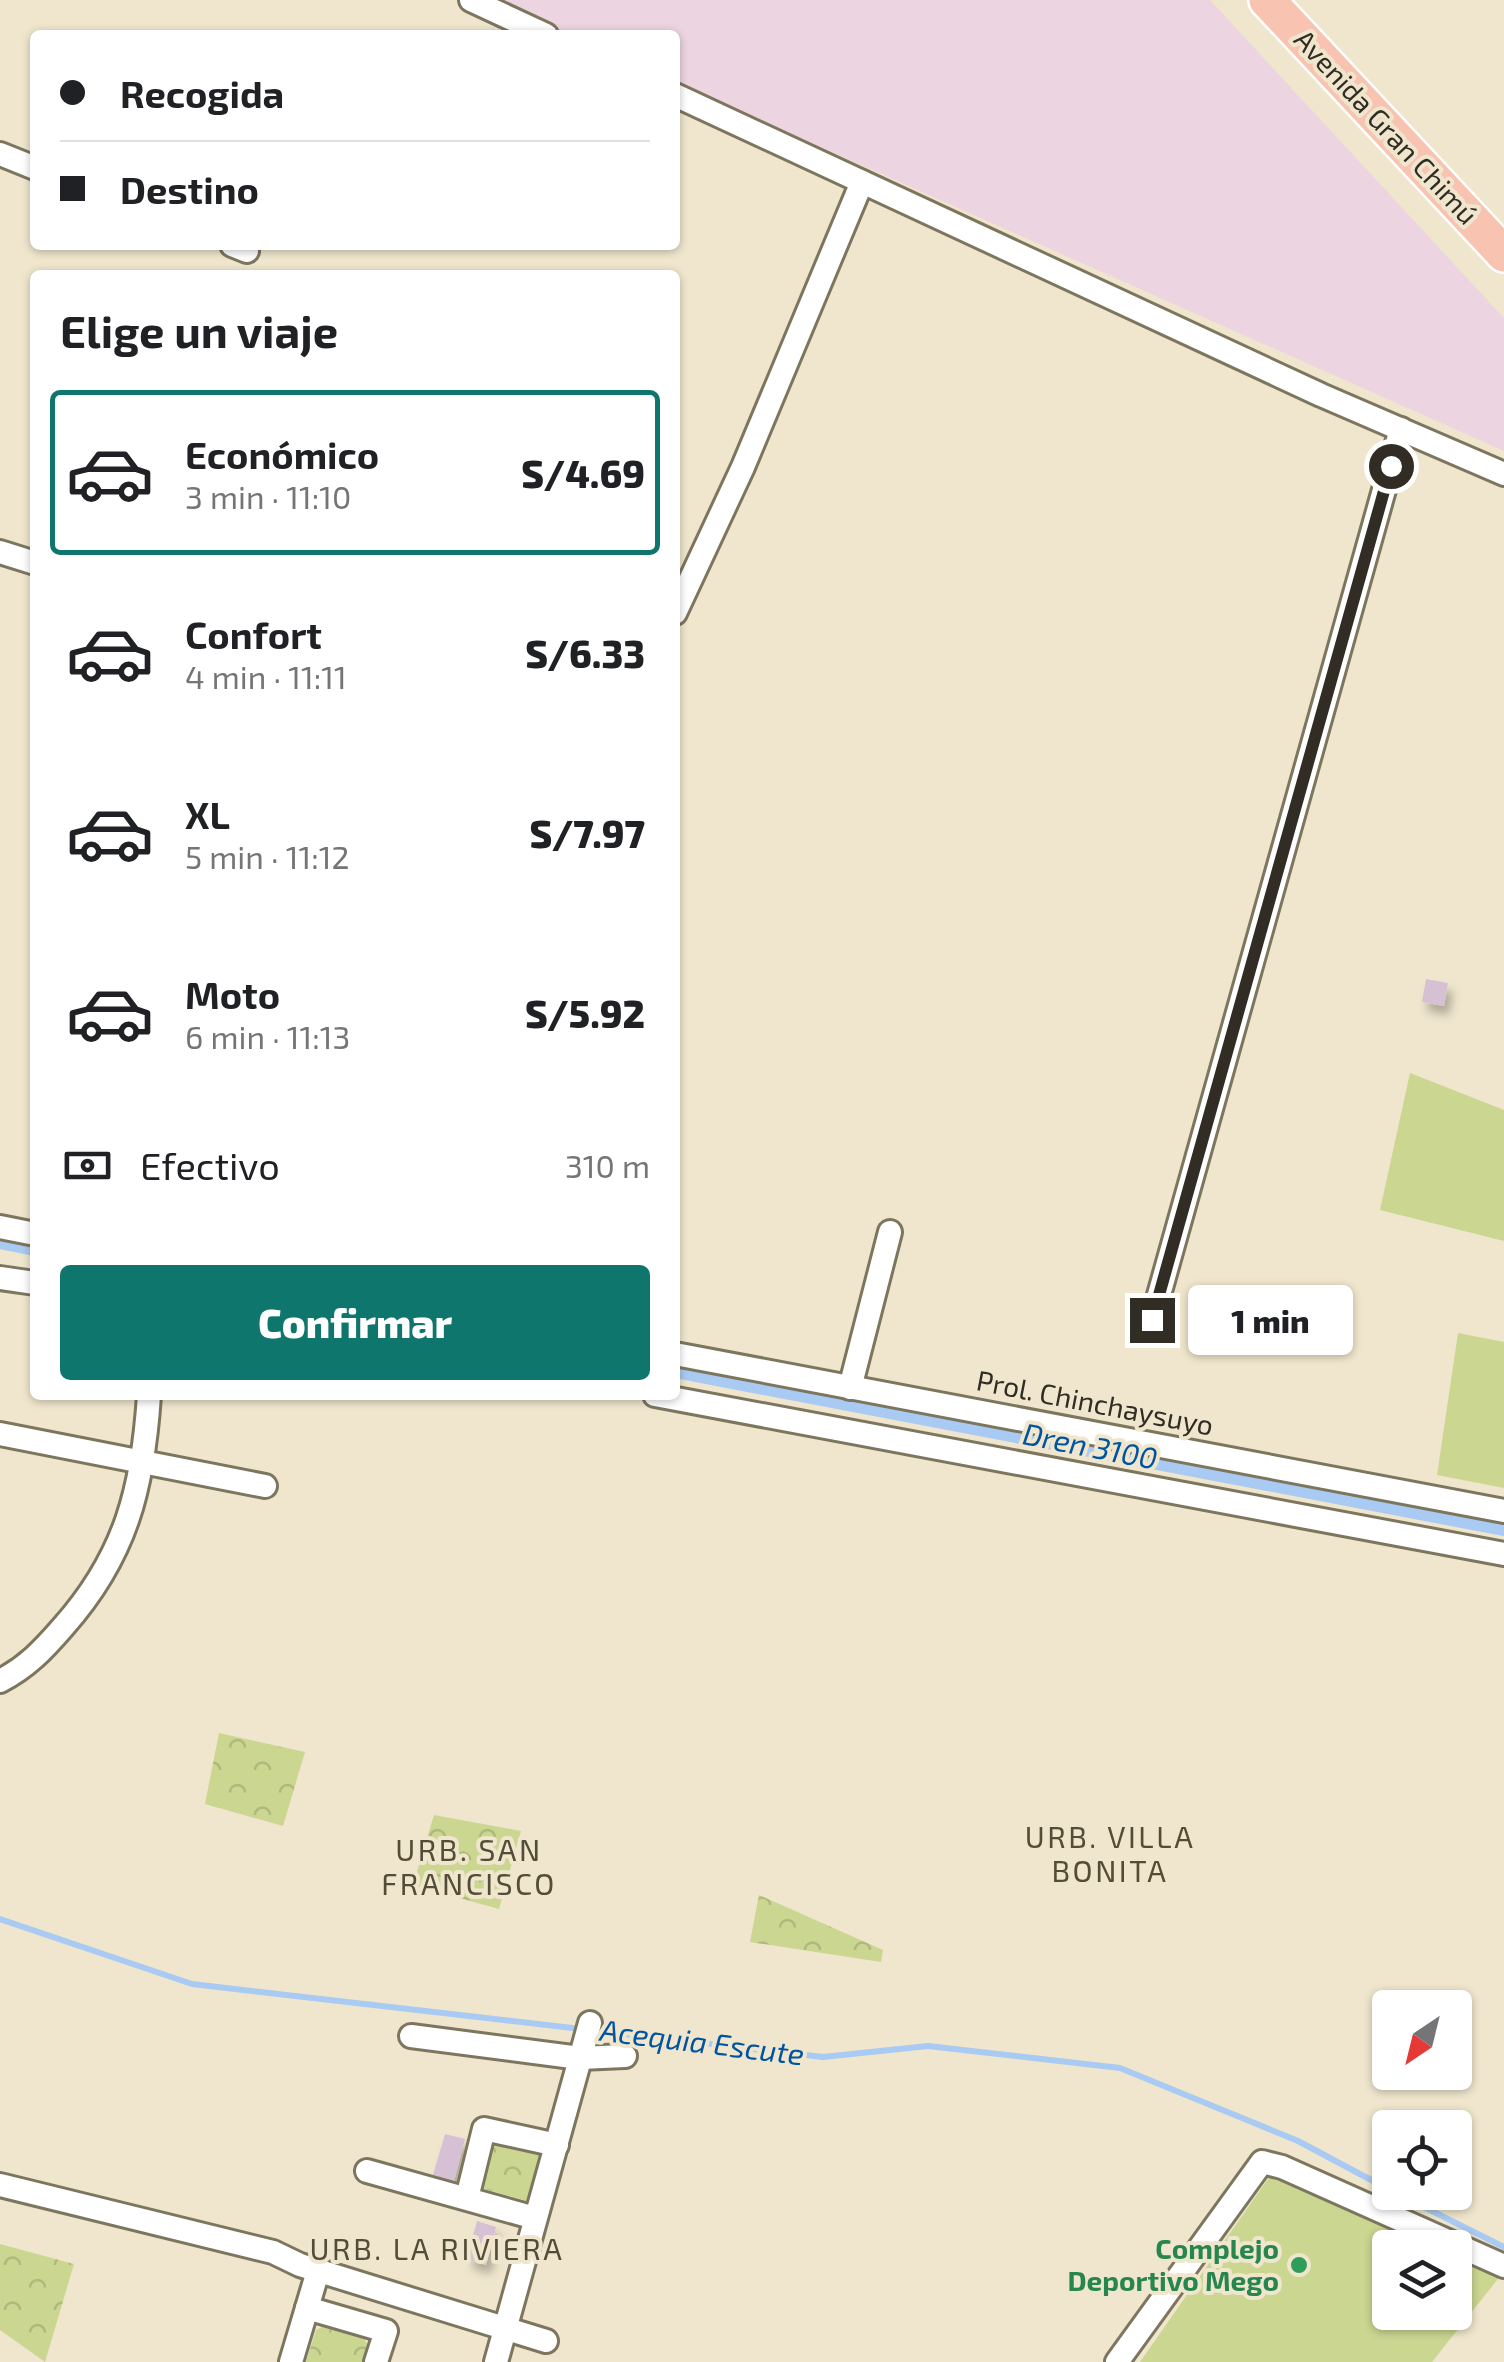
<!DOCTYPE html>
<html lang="es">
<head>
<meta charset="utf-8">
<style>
	body { margin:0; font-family:"Exo 2",sans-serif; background:#f6f6f6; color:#202124; height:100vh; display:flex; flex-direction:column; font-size:38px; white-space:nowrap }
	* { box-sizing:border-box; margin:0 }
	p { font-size:32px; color:#757577 }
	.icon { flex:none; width:55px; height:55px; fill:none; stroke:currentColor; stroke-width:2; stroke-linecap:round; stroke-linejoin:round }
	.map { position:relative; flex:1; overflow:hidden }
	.panel { position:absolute; left:30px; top:270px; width:650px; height:1130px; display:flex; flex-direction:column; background:#fff; border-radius:10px; box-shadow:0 2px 8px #0004 }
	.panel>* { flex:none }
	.top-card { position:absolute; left:30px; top:30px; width:650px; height:220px; border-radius:10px; box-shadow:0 2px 8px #0004; display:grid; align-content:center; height:220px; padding:0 30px; background:#fff }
	.needle { width:65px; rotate:215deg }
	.buttons { position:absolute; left:1372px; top:1990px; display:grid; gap:20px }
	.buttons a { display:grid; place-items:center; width:100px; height:100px; border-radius:10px; background:#fff; box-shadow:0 2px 8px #0004; font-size:50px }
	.end { position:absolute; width:45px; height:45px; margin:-22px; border:12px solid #312d24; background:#fff; box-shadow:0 0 0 5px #fff }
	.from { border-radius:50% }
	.bubble { position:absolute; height:70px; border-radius:10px; background:#fff; box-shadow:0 2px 8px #0004; font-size:32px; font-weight:800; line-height:70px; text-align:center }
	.top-card b { display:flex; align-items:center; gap:35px; height:95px; font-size:38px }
	.top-card b+b { border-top:2px solid #e0e0e0 }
	.top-card i { width:25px; height:25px; background:#202124 }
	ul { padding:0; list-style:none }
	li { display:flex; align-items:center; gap:30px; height:165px; margin:0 20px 15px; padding:0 10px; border:5px solid transparent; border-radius:10px }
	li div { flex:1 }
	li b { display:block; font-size:38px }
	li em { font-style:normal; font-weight:800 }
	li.selected { border-color:#0f766e }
	li>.icon { width:90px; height:90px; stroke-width:1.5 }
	h2 { padding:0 30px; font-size:45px; line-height:120px }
	.pay { display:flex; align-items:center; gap:25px; height:110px; padding:0 30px; font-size:38px }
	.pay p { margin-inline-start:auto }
	.action { display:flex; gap:20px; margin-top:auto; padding:20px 30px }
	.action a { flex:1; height:115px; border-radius:10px; background:#0f766e; color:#fff; font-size:40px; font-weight:800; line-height:115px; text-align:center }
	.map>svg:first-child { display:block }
	.industrial { fill:#ecd5e0 }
	.park { fill:url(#park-crowns) }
	.pitch { fill:#cbd691 }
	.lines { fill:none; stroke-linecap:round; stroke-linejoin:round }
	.stream { stroke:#a9caf3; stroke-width:6 }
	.canal { stroke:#a9caf3; stroke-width:20 }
	.building { fill:#d6c1d4; filter:url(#shadow) }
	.minor-casing { stroke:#7d765f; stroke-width:28 }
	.highway-casing { stroke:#fff; stroke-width:40 }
	.minor { stroke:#fff; stroke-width:22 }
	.highway { stroke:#f8c3b0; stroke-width:35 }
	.route { stroke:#312d24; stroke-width:12 }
	.leisure-dot { fill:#2e9e5b; stroke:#efe6cd; stroke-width:4 }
	.labels { text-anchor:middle; stroke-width:8; stroke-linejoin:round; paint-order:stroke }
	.street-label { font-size:28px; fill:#312d24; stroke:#efe6cd }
	.leisure-label { font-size:28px; font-weight:bold; fill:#27864d; stroke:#efe6cd; text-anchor:end }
	.water-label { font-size:30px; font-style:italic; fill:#0053a1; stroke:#efe6cd }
	.neighbourhood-label { font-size:30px; letter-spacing:2.5px; fill:#534c36; stroke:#efe6cd }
</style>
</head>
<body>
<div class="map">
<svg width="1504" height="2362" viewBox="0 0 1504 2362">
	<defs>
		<pattern id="park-crowns" width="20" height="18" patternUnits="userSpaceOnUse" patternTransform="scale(2.5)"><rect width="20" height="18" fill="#cbd691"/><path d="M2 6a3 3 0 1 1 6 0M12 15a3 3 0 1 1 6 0" fill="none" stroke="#afb87d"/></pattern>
		<filter id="shadow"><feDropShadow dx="5" dy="9" stdDeviation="5" flood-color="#0004"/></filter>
	</defs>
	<rect width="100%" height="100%" fill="#efe6cd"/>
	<polygon class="industrial" points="490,0 1210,0 1504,318 1504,451 675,82 675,35 569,35"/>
	<g class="park">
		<polygon points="219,1733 305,1752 283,1826 205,1804"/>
		<polygon points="434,1815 521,1831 499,1909 413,1885"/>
		<polygon points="759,1895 883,1950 881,1962 750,1942"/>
		<polygon points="490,2143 541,2149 527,2201 478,2187"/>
		<polygon points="0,2244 74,2264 45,2362 0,2330"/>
		<polygon points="322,2327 364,2339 368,2345 362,2362 306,2362 316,2330"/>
	</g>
	<g class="pitch">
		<polygon points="1410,1073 1504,1110 1504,1241 1380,1210"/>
		<polygon points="1458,1333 1504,1342 1504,1488 1437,1475"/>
		<polygon points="1272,2173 1439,2247 1390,2248 1390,2312 1455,2312 1455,2255 1501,2275 1432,2362 1140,2362"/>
	</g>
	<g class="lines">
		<g class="stream">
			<polyline points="0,1919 192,1984 823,2057 928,2046 1120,2068 1298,2141 1390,2190"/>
			<polyline points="1394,2192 1504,2247"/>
		</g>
		<g class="canal">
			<polyline points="0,1239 35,1246"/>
			<polyline points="675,1368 1504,1526"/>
		</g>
	</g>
	<g class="building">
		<polygon points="1426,979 1448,983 1444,1006 1422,1002"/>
		<polygon points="445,2134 465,2139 454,2181 433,2175"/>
		<polygon points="477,2221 496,2227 486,2265 467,2259"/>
	</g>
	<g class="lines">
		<g class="minor-casing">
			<g id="minor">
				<polyline points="471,0 546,35"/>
				<polyline points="675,95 1321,395 1504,474"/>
				<polyline points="0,154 35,168"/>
				<polyline points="232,245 247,251"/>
				<polyline points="0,552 35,563"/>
				<polyline points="675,613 743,467 862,182"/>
				<polyline points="0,1227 35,1234"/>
				<polyline points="0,1278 35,1283"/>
				<polyline points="1152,1320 1401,429"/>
				<polyline points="675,1354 1504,1511"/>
				<polyline points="850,1388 890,1232"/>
				<polyline points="655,1395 1504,1554"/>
				<polyline points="0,1434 265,1486"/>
				<path d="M0 1681C27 1667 43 1650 63 1627 126 1556 143 1488 149 1395"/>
				<polyline points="411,2036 580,2058 625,2056"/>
				<polyline points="367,2171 535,2218"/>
				<polyline points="0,2185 273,2252 300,2265 546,2341"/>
				<polyline points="467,2198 484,2129 557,2145"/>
				<polyline points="307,2308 386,2331 376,2362"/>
				<polyline points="291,2362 318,2271"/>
				<polyline points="496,2362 590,2023"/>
				<polyline points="1117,2362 1262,2162 1282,2167 1504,2266"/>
			</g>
		</g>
		<g class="highway-casing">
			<polyline id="highway" points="1267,0 1504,254"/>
		</g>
		<use href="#minor" class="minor"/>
		<use href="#highway" class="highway"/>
	</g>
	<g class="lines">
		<polyline class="route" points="1152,1320 1391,466"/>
	</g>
	<circle class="leisure-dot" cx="1299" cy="2265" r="10"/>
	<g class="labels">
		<g class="street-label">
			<text transform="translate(1386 127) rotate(47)" y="10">Avenida Gran Chimú</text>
			<text transform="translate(1095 1403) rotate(11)" y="10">Prol. Chinchaysuyo</text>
		</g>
		<g class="leisure-label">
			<text x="1279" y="2259">Complejo<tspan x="1279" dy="32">Deportivo Mego</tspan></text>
		</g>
		<g class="water-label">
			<text transform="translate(1090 1447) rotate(11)" y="10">Dren 3100</text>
			<text transform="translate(702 2043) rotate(7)" y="10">Acequia Escute</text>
		</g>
		<g class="neighbourhood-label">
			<text x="1110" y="1848">URB. VILLA<tspan x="1110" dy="34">BONITA</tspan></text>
			<text x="469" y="1861">URB. SAN<tspan x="469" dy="34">FRANCISCO</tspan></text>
			<text x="437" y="2260">URB. LA RIVIERA</text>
		</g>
	</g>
</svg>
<div class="buttons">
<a><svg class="needle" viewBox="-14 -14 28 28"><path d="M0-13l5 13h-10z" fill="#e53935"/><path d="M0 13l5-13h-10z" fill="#757577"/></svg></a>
<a><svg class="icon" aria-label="locate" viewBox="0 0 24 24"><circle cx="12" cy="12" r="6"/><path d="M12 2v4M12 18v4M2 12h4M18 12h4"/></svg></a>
<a><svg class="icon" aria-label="layers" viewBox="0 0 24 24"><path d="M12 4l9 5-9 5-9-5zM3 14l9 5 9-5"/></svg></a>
</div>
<i class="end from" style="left:1391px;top:466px"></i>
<i class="end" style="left:1152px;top:1320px"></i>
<div class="bubble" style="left:1188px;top:1285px;width:165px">1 min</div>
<div class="top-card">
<b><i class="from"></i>Recogida</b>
<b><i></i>Destino</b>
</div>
<section class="panel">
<h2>Elige un viaje</h2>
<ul>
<li class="selected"><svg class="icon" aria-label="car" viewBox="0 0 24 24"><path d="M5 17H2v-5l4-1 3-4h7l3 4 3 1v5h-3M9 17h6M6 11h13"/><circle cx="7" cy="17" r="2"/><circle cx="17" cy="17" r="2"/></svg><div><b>Económico</b><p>3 min · 11:10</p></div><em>S/4.69</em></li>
<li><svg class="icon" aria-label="car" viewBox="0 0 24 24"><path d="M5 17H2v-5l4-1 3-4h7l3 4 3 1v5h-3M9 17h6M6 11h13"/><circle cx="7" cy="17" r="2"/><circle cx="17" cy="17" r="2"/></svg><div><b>Confort</b><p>4 min · 11:11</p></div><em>S/6.33</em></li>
<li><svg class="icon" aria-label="car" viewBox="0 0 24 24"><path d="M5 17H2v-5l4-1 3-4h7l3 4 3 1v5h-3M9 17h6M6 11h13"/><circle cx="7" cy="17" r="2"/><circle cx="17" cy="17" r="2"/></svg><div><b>XL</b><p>5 min · 11:12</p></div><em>S/7.97</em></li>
<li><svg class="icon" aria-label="car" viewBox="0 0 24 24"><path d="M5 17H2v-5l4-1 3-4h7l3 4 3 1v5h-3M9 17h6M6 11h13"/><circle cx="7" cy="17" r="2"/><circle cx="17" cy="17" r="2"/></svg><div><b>Moto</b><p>6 min · 11:13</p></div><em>S/5.92</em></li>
</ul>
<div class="pay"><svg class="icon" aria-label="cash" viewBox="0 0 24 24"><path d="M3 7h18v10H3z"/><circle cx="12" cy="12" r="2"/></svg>Efectivo<p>310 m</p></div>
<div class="action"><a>Confirmar</a></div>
</section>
</div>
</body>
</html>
